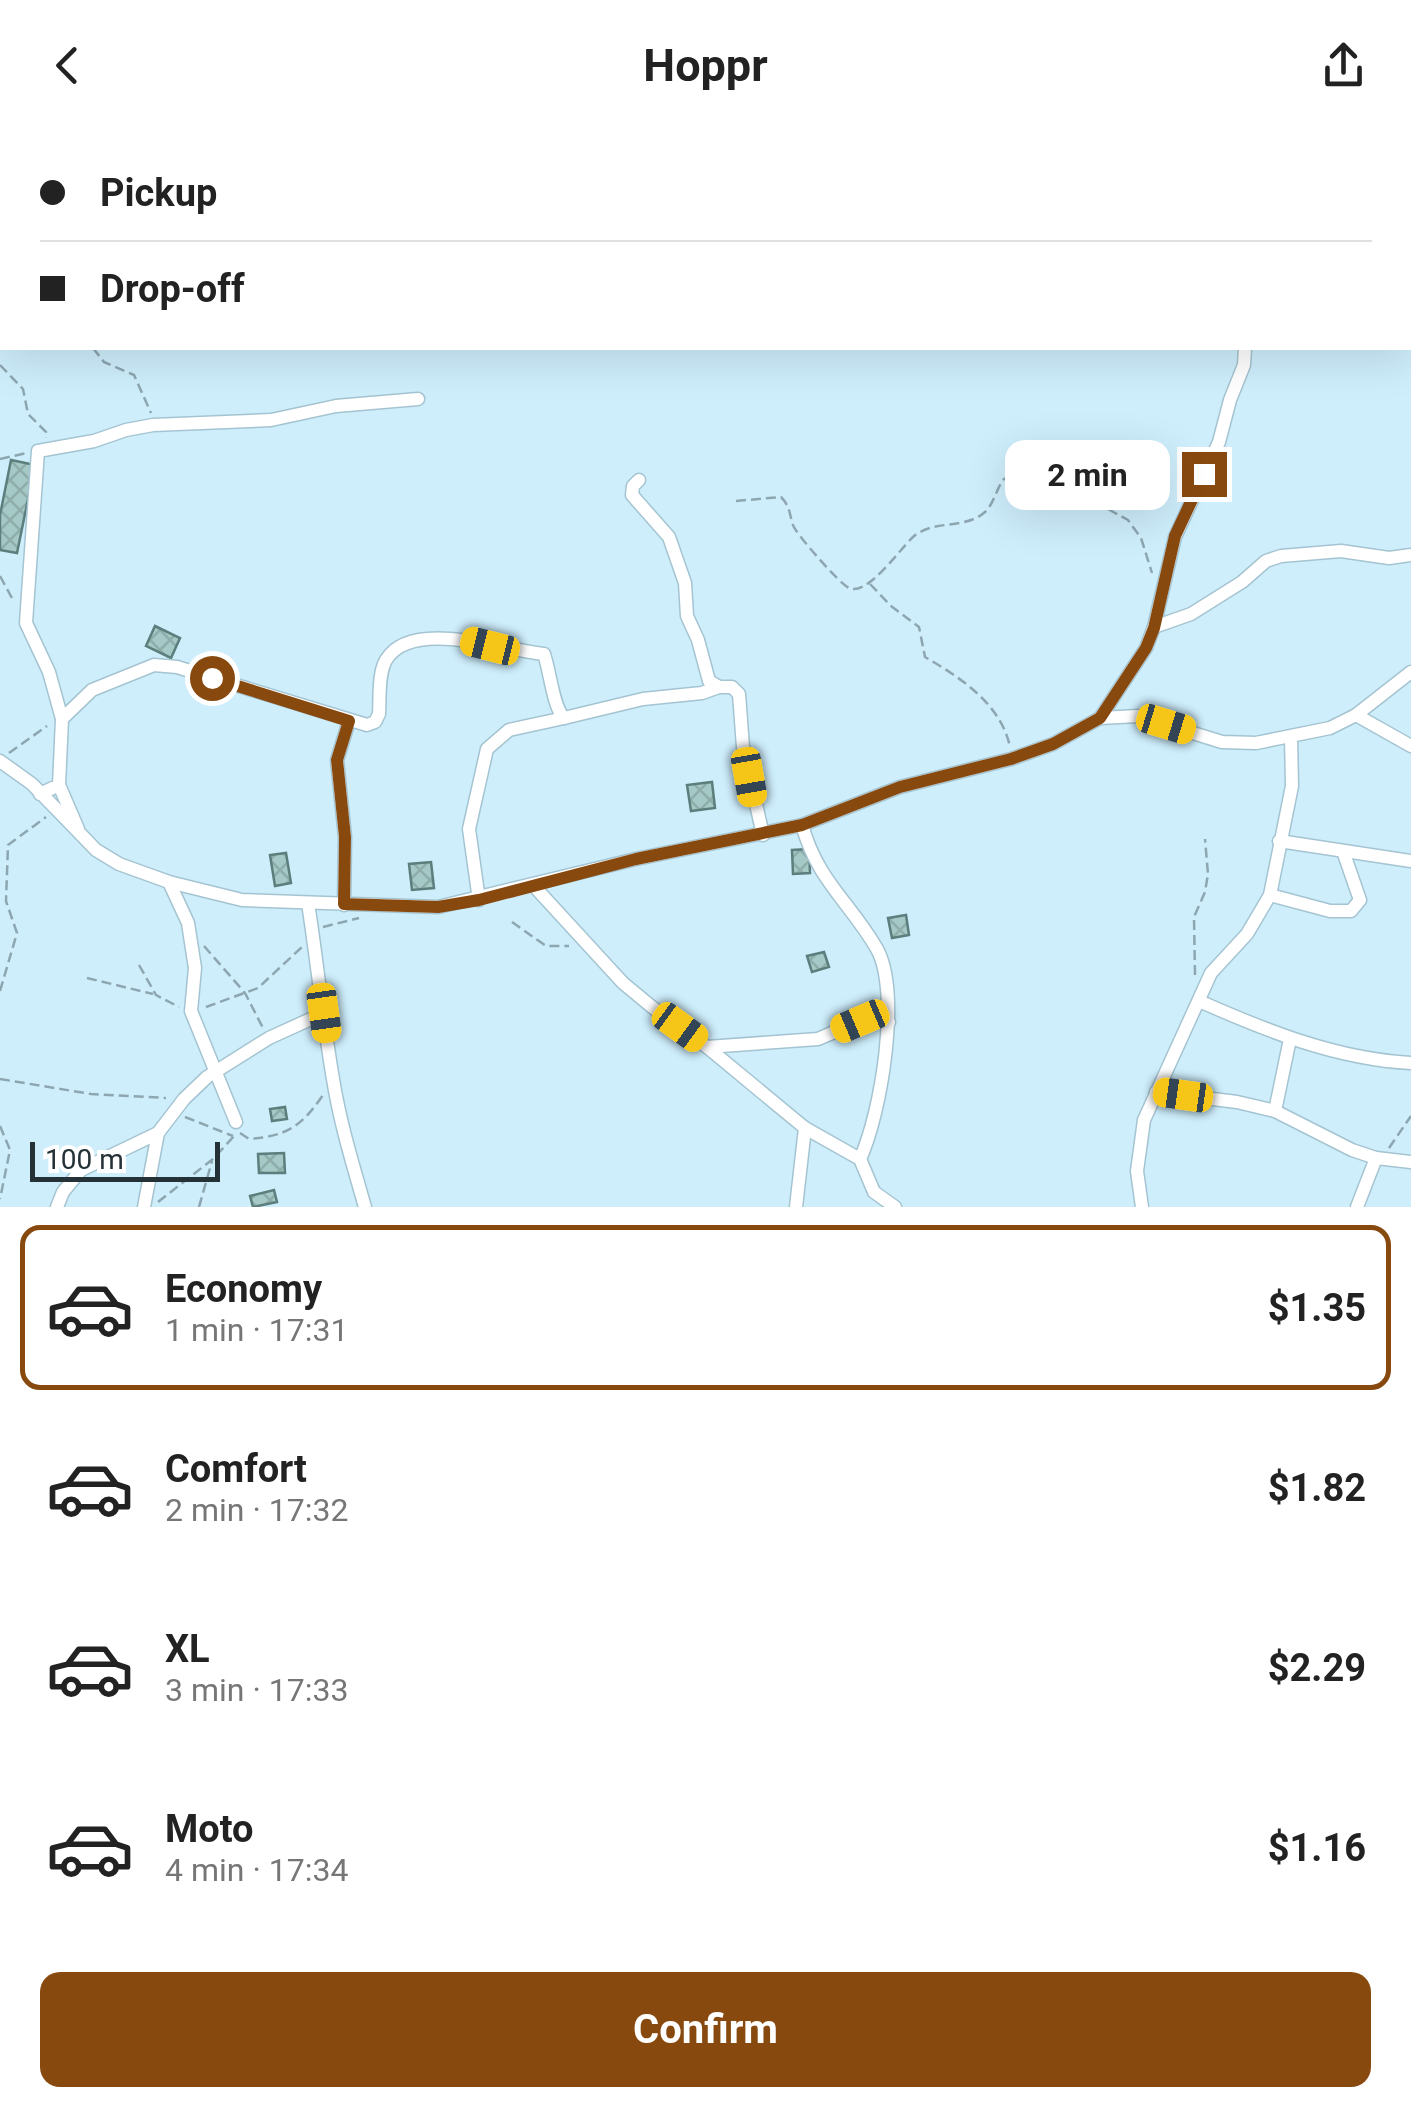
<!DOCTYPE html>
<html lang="en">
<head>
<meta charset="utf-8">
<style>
	body { margin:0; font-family:Roboto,sans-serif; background:#f2f2f2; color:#222; height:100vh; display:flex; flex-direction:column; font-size:38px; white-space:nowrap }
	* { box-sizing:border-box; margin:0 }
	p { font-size:32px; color:#767676 }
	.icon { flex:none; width:55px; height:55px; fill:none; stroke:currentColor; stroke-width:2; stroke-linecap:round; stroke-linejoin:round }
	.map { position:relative; height:1077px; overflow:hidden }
	.drawer { display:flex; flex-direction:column; background:#fff; flex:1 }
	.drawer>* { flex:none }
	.guide { position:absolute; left:0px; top:0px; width:1412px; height:220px; box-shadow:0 10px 40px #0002; display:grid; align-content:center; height:220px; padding:0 40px; background:#fff }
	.scale { position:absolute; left:30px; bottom:25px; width:190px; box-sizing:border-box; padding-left:10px; border:5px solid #243136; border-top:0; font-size:28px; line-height:35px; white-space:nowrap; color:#243136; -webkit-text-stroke:8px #fff; paint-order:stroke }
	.end { position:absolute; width:45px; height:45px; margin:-22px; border:12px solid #88490f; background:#fff; box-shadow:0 0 0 5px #fff }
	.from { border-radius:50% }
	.bubble { position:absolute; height:70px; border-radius:20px; background:#fff; box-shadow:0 10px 40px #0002; font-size:32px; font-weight:700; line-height:70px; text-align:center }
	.car { position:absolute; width:30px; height:60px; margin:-30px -15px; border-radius:12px; box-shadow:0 0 8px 2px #0007; background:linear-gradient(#f5c518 24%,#345 0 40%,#f5c518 0 76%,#345 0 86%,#f5c518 0) }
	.guide b { display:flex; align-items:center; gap:35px; height:95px; font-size:38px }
	.guide b+b { border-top:2px solid #e0e0e0 }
	.guide i { width:25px; height:25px; background:#222 }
	ul { padding:18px 0 0; list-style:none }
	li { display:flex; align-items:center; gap:30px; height:165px; margin:0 20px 15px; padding:0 20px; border:5px solid transparent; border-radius:20px }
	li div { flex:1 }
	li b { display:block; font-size:38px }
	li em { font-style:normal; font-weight:700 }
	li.current { border-color:#88490f }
	li>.icon { width:90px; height:90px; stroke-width:1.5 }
	.action { display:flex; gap:20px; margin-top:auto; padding:20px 40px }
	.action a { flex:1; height:115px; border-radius:20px; background:#88490f; color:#fff; font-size:40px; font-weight:700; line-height:115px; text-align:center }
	header { display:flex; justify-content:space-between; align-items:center; height:130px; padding:0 40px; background:#fff; font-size:45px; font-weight:700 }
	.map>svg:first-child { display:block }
	.building { fill:url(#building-cross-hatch); stroke:#5c7e7c; stroke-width:2.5 }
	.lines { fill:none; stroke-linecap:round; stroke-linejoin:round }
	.minor-casing { stroke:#a5c4d1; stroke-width:15 }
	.path { stroke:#8da6b0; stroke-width:2.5; stroke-dasharray:10 5; stroke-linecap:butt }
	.minor { stroke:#fff; stroke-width:12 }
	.route { stroke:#88490f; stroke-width:12 }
</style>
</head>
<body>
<header><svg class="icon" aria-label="back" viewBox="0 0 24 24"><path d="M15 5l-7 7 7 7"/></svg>Hoppr<svg class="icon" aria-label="share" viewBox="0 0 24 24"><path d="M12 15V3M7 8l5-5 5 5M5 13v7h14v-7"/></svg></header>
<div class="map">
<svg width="1411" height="1077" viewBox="0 0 1411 1077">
	<defs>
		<pattern id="building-cross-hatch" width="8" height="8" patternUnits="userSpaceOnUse" patternTransform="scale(2.5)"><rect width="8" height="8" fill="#a5c9c6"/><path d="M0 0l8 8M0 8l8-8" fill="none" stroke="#8eadab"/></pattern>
	</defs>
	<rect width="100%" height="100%" fill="#ceeefc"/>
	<g class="building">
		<polygon points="11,330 35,335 17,423 0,420 0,385"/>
		<polygon points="155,496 180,508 171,528 146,516"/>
		<polygon points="712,652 715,678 691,681 687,655"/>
		<polygon points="809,719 810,743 793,744 792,720"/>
		<polygon points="286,723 291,753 275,756 270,725"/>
		<polygon points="431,732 434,758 412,760 409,734"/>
		<polygon points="906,785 909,805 892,808 888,788"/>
		<polygon points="824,822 829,837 812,842 807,826"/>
		<polygon points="285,977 287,989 272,991 270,979"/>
		<polygon points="284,1023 285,1043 259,1043 258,1024"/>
		<polygon points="274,1060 277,1072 253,1077 250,1066"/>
	</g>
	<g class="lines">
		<g class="minor-casing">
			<g id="minor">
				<polyline points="1209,0 1209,2"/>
				<polyline points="639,350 633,356 632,365 669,407 685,453 687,486 698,510 709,551 719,557 732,557 739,564 743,617 763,705"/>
				<polyline points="1154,497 1191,484 1242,452 1266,431 1281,426 1341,421 1389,428 1411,425"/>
				<polyline points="1356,585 1411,616"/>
				<polyline points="1100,588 1146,518 1154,497 1175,407 1219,312 1230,270 1244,235 1245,218"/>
				<polyline points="62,589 49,542 26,493 38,321 94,311 126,300 153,295 271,290 336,276 418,269"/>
				<polyline points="0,631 32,654 96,720 119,734 169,752 242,770 438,777 636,729 802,695 900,657 1011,629 1053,614 1100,588 1138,586 1222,612 1256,613 1330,598 1356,585 1411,542"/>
				<polyline points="59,655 78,699"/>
				<path d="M40 664 59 655 62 589 92 560 154 535 177 537 367 595 375 592 379 584C380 569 378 543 386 530 411 487 505 521 544 524 550 541 553 577 564 588L643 569 702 563 719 557"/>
				<path d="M802 695C818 752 850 772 877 819 901 863 881 984 860 1029"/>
				<polyline points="1279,711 1411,731"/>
				<polyline points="169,752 188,793 195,838 191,881 236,992"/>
				<polyline points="533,755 623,853 652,877 707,917 805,998 860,1029 874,1062 895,1077"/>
				<polyline points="1270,765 1330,781 1351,781 1360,770 1343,721"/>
				<polyline points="479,770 469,699 487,619 509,600 564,588"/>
				<path d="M308 773C317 831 323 891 333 949 340 993 353 1035 365 1077"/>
				<polyline points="344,775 345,707 337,630 349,591"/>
				<path d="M1199 871C1267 901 1336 929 1411 933"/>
				<polyline points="707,917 818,909 860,891 889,892"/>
				<polyline points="1156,962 1237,972 1275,981 1352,1020 1376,1028 1411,1032"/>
				<polyline points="1275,981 1290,909"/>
				<polyline points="57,1077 63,1062 81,1040 158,1003 184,969 207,947 269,908 324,883"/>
				<polyline points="144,1077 158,1003"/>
				<polyline points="796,1077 805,998"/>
				<polyline points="1142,1077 1137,1041 1144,990 1211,843 1247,804 1270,765 1292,656 1291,607"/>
				<polyline points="1357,1077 1376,1028"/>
			</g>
		</g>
		<g class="path">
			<polyline points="628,0 629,2"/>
			<polyline points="1241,2 1242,0"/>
			<polyline points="0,183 2,184"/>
			<polyline points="0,202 2,201"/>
			<polyline points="93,218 104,232 134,245 151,283"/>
			<polyline points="0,235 23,259 28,284 46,302 46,308"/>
			<polyline points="0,329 27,323"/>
			<path d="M736 371 781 367C790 376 789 383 793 395 795 403 840 454 849 458 868 466 899 420 913 407 933 389 965 400 985 382 994 374 996 359 1004 349L1033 341 1054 340 1086 367 1128 390 1141 408 1152 443"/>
			<polyline points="0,446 13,470"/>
			<path d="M870 454 891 476 919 497 925 527C961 548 1001 574 1010 617"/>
			<polyline points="9,623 47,596"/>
			<polyline points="512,792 546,816 569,816"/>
			<polyline points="323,797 359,788"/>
			<polyline points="204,816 245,863 263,898"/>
			<polyline points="139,835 156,865 179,877"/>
			<polyline points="1195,845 1194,787 1205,762 1208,744 1205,709"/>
			<polyline points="87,848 153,864"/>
			<polyline points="0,861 17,803 6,771 8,715 46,687"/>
			<polyline points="206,877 258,858 303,816"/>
			<polyline points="0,949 91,964 166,968"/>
			<polyline points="185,987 233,1006"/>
			<polyline points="0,996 10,1020 0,1069"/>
			<path d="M240 1003 249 1009C287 1006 301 997 323 965"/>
			<polyline points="1389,1018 1411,986"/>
			<polyline points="158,1072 213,1029 235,1005"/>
			<polyline points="199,1077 212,1031"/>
		</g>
		<use href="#minor" class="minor"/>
	</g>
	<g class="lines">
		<polyline class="route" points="212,548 349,591 337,630 345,707 344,774 438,777 479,770 636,729 802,695 900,657 1011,629 1053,614 1100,588 1146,518 1154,498 1175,406 1204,344"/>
	</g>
</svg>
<div class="scale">100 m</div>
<i class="end from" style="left:212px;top:548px"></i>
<i class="end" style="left:1204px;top:344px"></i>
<div class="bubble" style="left:1005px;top:310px;width:165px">2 min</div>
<i class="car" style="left:490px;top:516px;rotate:284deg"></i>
<i class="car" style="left:1166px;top:594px;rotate:107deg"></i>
<i class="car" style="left:749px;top:647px;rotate:170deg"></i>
<i class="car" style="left:324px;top:883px;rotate:172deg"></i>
<i class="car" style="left:860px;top:891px;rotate:247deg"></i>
<i class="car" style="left:680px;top:897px;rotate:126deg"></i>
<i class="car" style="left:1183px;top:965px;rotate:278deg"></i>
<div class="guide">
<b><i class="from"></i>Pickup</b>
<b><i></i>Drop-off</b>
</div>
</div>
<section class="drawer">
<ul>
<li class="current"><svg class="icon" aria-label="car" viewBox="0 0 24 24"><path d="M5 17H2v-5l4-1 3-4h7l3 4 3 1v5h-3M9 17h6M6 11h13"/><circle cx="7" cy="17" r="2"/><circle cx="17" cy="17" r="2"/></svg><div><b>Economy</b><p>1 min · 17:31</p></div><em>$1.35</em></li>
<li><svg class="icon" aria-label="car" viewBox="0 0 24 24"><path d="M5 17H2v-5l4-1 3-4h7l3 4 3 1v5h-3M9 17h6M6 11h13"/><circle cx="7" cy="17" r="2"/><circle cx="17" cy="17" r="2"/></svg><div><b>Comfort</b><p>2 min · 17:32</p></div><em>$1.82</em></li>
<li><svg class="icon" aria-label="car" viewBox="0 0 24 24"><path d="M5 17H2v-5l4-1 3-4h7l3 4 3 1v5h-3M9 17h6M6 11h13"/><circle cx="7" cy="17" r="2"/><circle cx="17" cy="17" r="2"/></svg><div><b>XL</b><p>3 min · 17:33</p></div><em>$2.29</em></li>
<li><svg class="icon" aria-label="car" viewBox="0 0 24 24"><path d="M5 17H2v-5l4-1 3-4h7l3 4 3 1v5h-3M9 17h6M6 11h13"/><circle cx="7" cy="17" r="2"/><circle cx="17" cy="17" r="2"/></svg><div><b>Moto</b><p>4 min · 17:34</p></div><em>$1.16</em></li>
</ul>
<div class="action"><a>Confirm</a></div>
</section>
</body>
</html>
